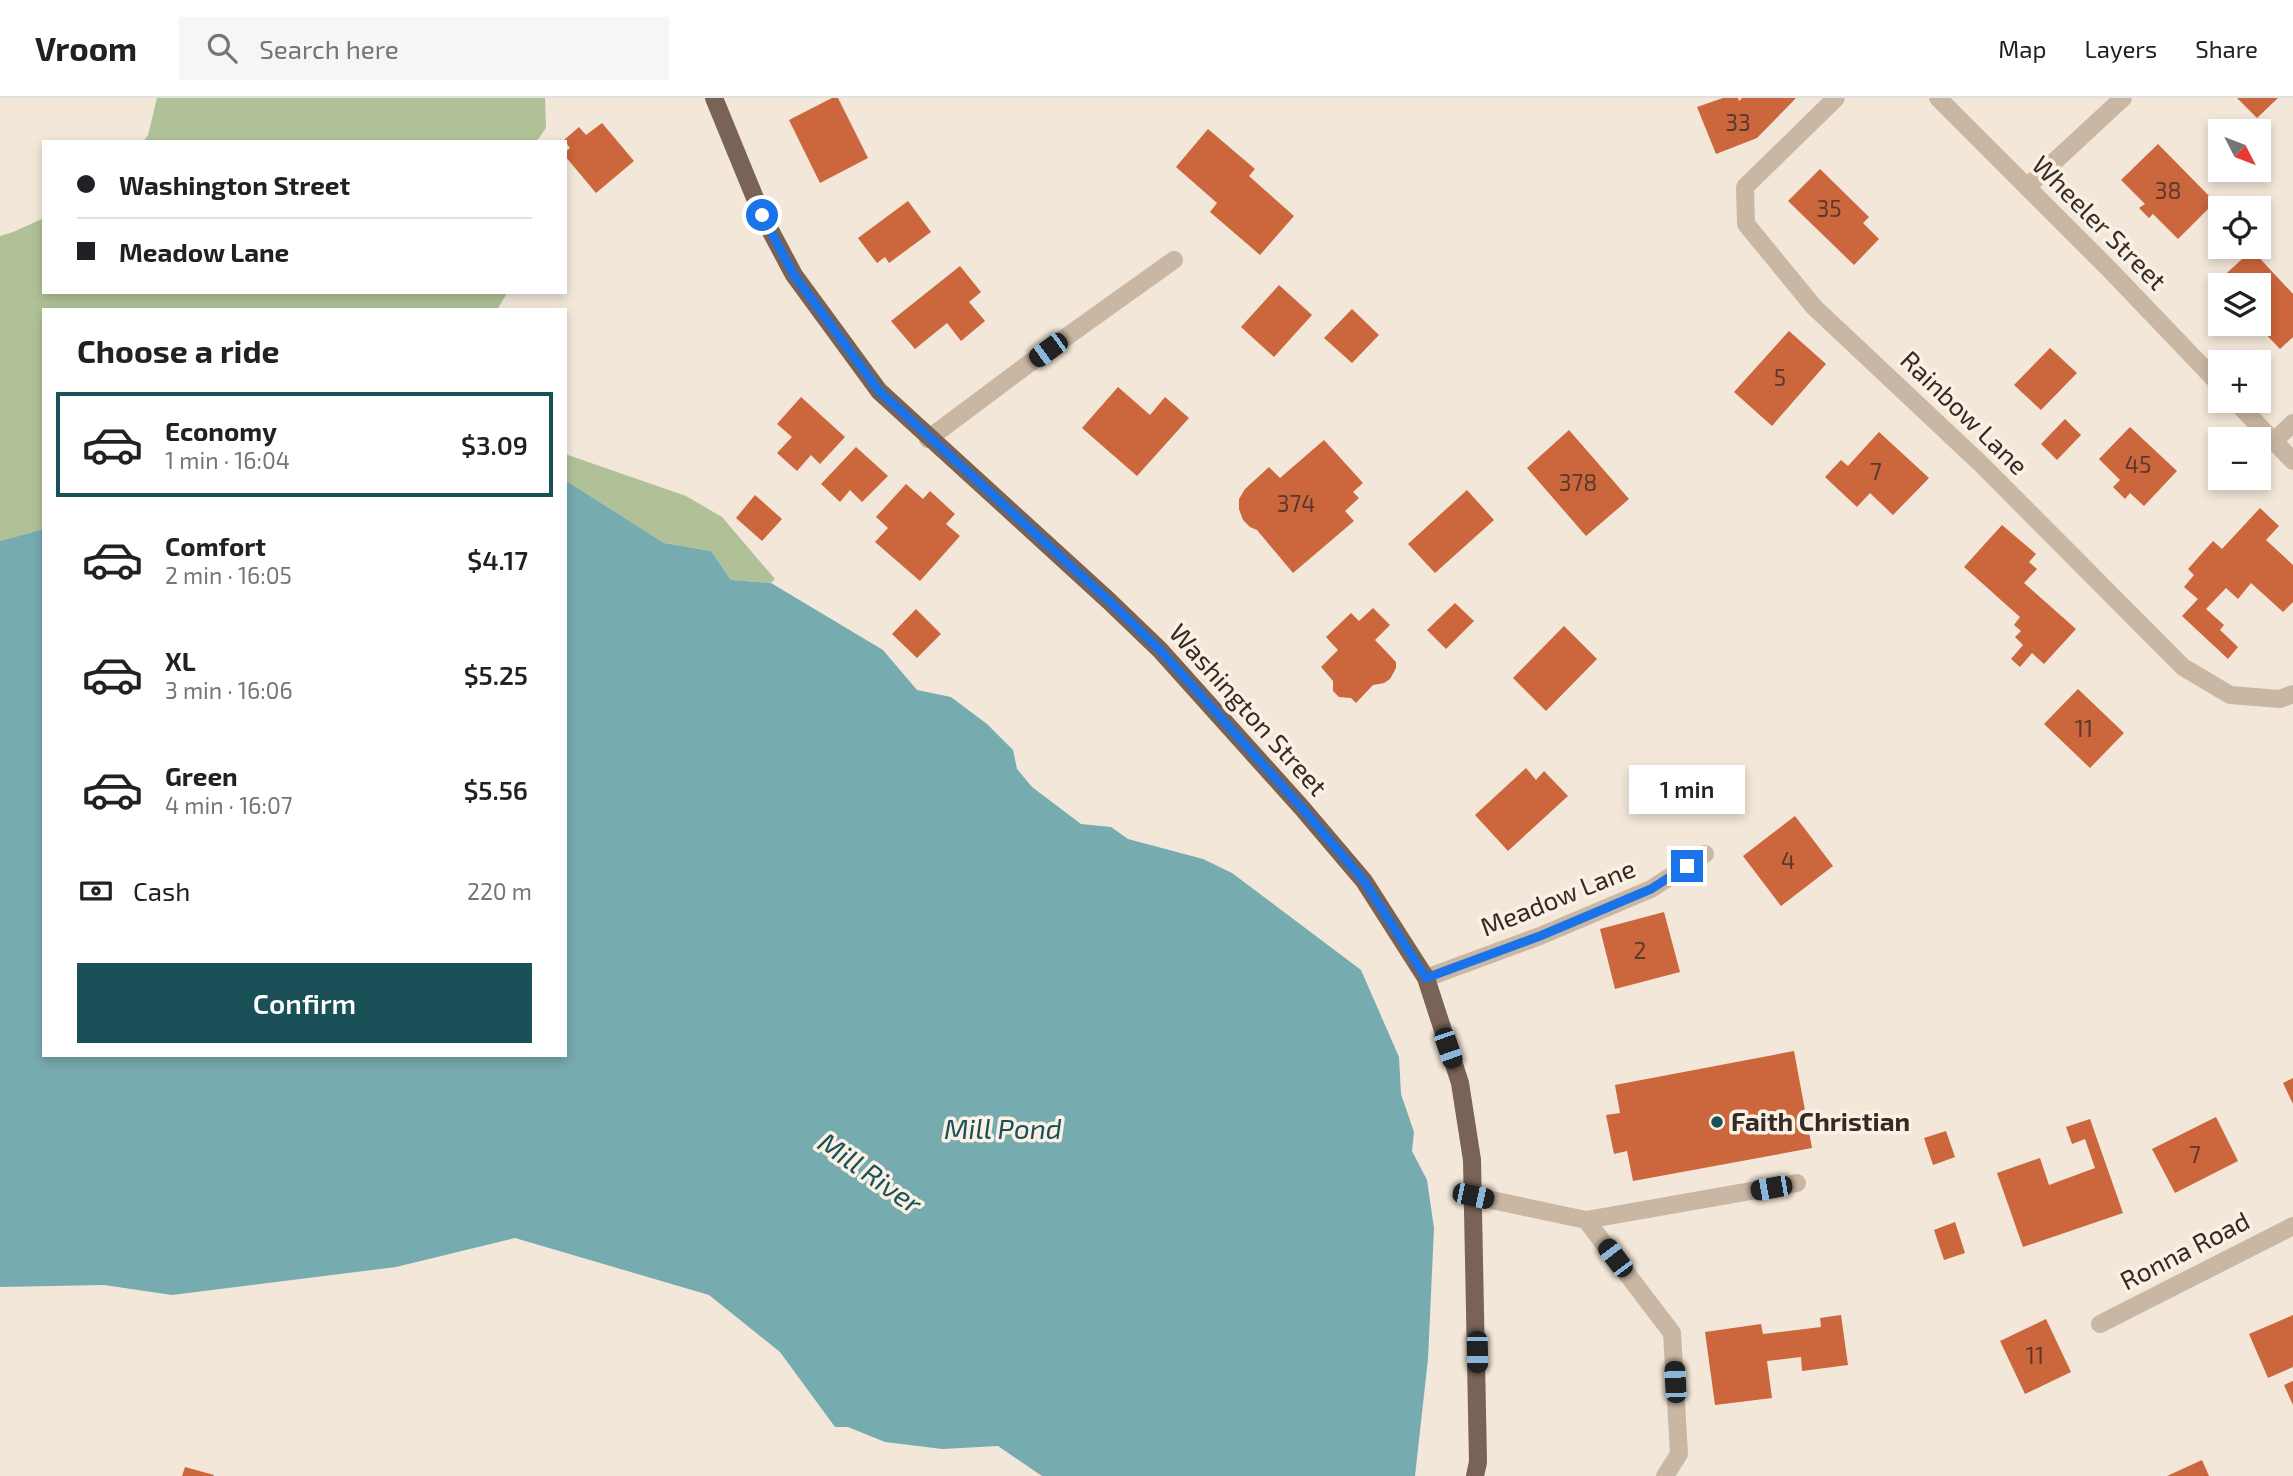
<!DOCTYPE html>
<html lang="en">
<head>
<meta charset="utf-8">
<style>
	body { margin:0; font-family:"Exo 2",sans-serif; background:#f6f6f6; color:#202124; height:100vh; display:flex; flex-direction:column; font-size:26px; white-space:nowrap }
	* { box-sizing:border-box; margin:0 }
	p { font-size:23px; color:#757577 }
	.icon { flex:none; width:38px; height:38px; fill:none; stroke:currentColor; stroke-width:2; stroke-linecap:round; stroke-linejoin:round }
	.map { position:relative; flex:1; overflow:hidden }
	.drawer { position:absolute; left:42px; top:210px; width:525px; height:749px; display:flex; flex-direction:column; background:#fff; border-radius:0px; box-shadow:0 4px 10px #0003 }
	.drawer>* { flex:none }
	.hud { position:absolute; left:42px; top:42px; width:525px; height:154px; border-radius:0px; box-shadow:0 4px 10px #0003; display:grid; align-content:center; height:154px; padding:0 35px; background:#fff }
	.needle { width:46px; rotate:132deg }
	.tools { position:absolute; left:2208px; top:21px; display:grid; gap:14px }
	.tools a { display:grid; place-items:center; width:63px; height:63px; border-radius:0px; background:#fff; box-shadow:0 4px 10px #0003; font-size:35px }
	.end { position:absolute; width:32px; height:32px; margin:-16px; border:9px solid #1a73e8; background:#fff; box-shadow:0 0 0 4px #fff }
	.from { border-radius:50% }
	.bubble { position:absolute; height:49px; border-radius:0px; background:#fff; box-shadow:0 4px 10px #0003; font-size:23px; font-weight:600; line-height:49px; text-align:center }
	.car { position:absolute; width:21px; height:42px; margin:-21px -10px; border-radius:9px; box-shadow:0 0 5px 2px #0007; background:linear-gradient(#222 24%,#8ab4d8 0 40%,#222 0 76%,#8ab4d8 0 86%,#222 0) }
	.hud b { display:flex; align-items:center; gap:24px; height:66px; font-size:26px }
	.hud b+b { border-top:2px solid #e0e0e0 }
	.hud i { width:18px; height:18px; background:#202124 }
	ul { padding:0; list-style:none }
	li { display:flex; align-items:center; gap:21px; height:105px; margin:0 14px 10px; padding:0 21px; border:4px solid transparent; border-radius:0px }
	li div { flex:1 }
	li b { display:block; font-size:26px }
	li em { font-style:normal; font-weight:600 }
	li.selected { border-color:#1a5158 }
	li>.icon { width:63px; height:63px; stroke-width:1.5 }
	h2 { padding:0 35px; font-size:32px; line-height:84px }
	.pay { display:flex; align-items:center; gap:18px; height:77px; padding:0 35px; font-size:26px }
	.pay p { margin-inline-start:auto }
	.button { display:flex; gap:14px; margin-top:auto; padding:14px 35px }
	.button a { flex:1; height:80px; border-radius:0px; background:#1a5158; color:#fff; font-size:28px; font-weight:600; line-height:80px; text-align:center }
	header { display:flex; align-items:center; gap:42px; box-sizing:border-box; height:98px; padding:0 35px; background:#fff; border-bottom:2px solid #e0e0e0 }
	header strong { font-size:33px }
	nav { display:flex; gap:38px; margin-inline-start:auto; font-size:24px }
	.search { width:490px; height:63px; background:#f6f6f6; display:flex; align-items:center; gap:18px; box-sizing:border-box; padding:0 24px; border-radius:0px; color:#757577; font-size:26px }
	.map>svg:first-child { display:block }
	.green { fill:#b1c197 }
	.water { fill:#76abb0 }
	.building { fill:#cb663d }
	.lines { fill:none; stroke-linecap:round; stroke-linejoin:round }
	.minor { stroke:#cab7a3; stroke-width:18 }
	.major { stroke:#786356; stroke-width:18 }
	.route { stroke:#1a73e8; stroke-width:9 }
	.poi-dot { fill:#1a5158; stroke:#faf1e4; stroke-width:2.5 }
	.labels { text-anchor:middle; stroke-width:7; stroke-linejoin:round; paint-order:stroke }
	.number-label { font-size:23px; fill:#5a3a2c }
	.street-label { font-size:26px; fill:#352b26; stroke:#faf1e4 }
	.poi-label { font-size:26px; font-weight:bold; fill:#352b26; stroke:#faf1e4; text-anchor:start }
	.water-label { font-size:28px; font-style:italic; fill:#1a5158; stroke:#faf1e4 }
</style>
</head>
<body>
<header>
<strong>Vroom</strong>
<div class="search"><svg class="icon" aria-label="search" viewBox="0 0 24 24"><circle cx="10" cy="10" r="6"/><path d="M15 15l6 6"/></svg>Search here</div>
<nav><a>Map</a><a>Layers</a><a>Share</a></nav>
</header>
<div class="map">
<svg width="2293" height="1378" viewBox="0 0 2293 1378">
	<rect width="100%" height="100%" fill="#f2e7d8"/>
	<g class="green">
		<polygon points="157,0 545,0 546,30 536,44 143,44 148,37"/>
		<polygon points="44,120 44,194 507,195 497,212 44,212 44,431 0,443 0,138 13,134"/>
		<polygon points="565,356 686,398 722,419 775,481 771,485 731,482 711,453 664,445 565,382"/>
	</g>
	<polygon class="water" points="565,382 664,445 711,453 731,482 771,485 883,552 917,592 951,599 987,626 1013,652 1017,671 1032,689 1081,726 1111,729 1128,741 1203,761 1232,775 1361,872 1399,959 1401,996 1414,1034 1412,1053 1427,1082 1434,1130 1428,1261 1415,1378 1042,1378 998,1348 942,1351 885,1344 848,1329 835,1329 780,1254 709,1197 515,1140 396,1169 172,1197 104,1187 0,1189 0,443 44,431 44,957 565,957"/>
	<g class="building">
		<polygon points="832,0 838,0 868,60 820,85 789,22"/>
		<polygon points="1723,0 1738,0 1739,3 1742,0 1796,0 1757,40 1716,56 1697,9"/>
		<polygon points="2237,0 2278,0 2257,20"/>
		<polygon points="602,25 634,63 596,95 565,58 565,54 570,50 564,42 579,29 586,37"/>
		<polygon points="1208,31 1255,71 1249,78 1294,118 1260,157 1210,114 1217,105 1176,69"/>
		<polygon points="2158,46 2215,104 2178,141 2153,116 2149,120 2139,110 2145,106 2121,82"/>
		<polygon points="1820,71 1869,119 1863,125 1879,141 1854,167 1788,103"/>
		<polygon points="908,103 931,134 889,165 885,159 877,165 858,140"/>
		<polygon points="2252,152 2293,196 2293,239 2280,251 2256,226 2259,226 2259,187 2220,187 2217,184"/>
		<polygon points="960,168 981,194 969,204 985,223 961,243 947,225 915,251 891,223"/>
		<polygon points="1279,187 1312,217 1274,259 1241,229"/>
		<polygon points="1352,211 1379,237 1352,265 1324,240"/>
		<polygon points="1789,233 1826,266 1772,328 1734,294"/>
		<polygon points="2050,250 2077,275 2041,312 2014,287"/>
		<polygon points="1118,289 1150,317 1165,299 1189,320 1137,378 1082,330"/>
		<polygon points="801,299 845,339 820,366 811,357 797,373 777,355 792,339 777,326"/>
		<polygon points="2065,321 2081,337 2057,362 2041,346"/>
		<polygon points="2130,329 2177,373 2144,408 2130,395 2125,401 2113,389 2120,382 2099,361"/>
		<polygon points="1569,332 1629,401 1586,438 1527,370"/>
		<polygon points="1879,334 1929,380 1893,417 1870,395 1857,409 1825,379 1841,362 1848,368"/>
		<polygon points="1324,342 1363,385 1353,394 1359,400 1345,413 1354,423 1293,475 1257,432 1250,429 1243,422 1239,411 1239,401 1245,391 1269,369 1280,380"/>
		<polygon points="856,349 888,378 862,404 850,392 840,404 821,386"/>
		<polygon points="906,386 923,401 930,393 955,416 946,426 960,438 920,483 875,444 888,430 876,419"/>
		<polygon points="1467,392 1494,422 1435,475 1408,446"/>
		<polygon points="755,397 782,421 762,443 736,420"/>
		<polygon points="2260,410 2279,428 2266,442 2293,467 2293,504 2283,514 2251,485 2238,501 2226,490 2206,511 2224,527 2220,532 2238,549 2228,561 2182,518 2198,501 2184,489 2194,477 2188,471 2213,443 2222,451"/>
		<polygon points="2002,427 2036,456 2029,464 2037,471 2024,485 2076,531 2044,566 2032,555 2020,569 2011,561 2023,547 2015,539 2021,533 2014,527 2020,519 1964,469"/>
		<polygon points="1455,505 1474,523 1446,551 1427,532"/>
		<polygon points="1373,510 1390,527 1375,542 1396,564 1396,570 1390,581 1384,585 1373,587 1356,605 1351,600 1339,599 1333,593 1333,583 1321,569 1338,552 1326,539 1351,515 1359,523"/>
		<polygon points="916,511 941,536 917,560 892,536"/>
		<polygon points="1564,528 1597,561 1546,613 1513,580"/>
		<polygon points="2078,591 2124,635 2090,670 2044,626"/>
		<polygon points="1526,670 1536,682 1544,673 1568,698 1508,753 1475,717"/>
		<polygon points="1795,718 1833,768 1781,808 1743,758"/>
		<polygon points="1664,814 1680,874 1615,891 1600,831"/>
		<polygon points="1794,953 1812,1050 1633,1083 1627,1053 1614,1056 1606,1017 1620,1015 1615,987"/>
		<polygon points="2293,980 2293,1006 2283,985"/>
		<polygon points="2216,1019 2238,1063 2175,1095 2152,1051"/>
		<polygon points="2090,1021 2123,1115 2023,1149 1997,1075 2040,1060 2049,1087 2095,1070 2085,1041 2072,1046 2066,1029"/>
		<polygon points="1946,1033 1955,1059 1933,1067 1924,1040"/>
		<polygon points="1955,1124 1965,1155 1944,1162 1934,1132"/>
		<polygon points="1841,1217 1848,1267 1802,1273 1801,1259 1767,1263 1772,1300 1715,1307 1705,1234 1761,1226 1763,1236 1821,1229 1820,1220"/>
		<polygon points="2293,1217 2293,1269 2268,1280 2249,1236"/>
		<polygon points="2046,1221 2071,1274 2025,1296 2000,1243"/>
		<polygon points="2293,1283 2293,1307 2284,1287"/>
		<polygon points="2202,1362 2209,1378 2167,1378"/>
		<polygon points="185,1369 214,1377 213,1378 182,1378"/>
	</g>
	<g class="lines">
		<g class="minor">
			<polyline points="1836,0 1745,89 1746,126 1814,209 1981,366 2183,569 2230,597 2280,601 2293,596"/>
			<polyline points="1938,0 2109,171 2221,288"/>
			<polyline points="2027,89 2123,0"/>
			<polyline points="2235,303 2293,363"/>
			<polyline points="928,341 1027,267 1174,162"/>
			<polyline points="2274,343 2293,325"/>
			<polyline points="1426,880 1540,838 1651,791 1705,756"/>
			<polyline points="1473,1098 1586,1122 1672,1235 1679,1356 1665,1378"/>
			<polyline points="1586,1122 1797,1085"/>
			<polyline points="2100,1226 2293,1128"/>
		</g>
		<polyline class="major" points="714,0 762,117 794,177 879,293 1109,503 1160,552 1302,710 1364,783 1426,880 1460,985 1472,1062 1478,1364 1475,1378"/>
	</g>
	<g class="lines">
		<polyline class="route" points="762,117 794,177 879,293 1109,503 1160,552 1302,710 1364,783 1426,880 1540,838 1651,791 1687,768"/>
	</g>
	<circle class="poi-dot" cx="1717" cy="1024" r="7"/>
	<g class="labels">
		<g class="number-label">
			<text x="1738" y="33">33</text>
			<text x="2168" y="101">38</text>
			<text x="1829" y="119">35</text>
			<text x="1780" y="288">5</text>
			<text x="2138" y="375">45</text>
			<text x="1876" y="382">7</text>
			<text x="1578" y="393">378</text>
			<text x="1296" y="414">374</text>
			<text x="2084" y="639">11</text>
			<text x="1788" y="771">4</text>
			<text x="1640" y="861">2</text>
			<text x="2195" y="1065">7</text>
			<text x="2035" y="1266">11</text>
		</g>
		<g class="street-label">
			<text transform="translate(2099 125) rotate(45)" y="9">Wheeler Street</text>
			<text transform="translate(1964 315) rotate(44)" y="9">Rainbow Lane</text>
			<text transform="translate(1248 612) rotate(48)" y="9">Washington Street</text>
			<text transform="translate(1558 800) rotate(-22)" y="9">Meadow Lane</text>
			<text transform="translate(2185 1153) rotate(-27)" y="9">Ronna Road</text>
		</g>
		<g class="poi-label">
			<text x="1731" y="1033">Faith Christian</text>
		</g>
		<g class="water-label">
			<text x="1003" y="1041">Mill Pond</text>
			<text transform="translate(870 1075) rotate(35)" y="10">Mill River</text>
		</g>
	</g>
</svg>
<div class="tools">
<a><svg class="needle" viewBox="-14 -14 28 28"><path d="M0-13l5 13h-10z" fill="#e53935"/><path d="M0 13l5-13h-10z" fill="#757577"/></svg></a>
<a><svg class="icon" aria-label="locate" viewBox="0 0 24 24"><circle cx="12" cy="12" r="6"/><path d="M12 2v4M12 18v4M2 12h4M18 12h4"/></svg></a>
<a><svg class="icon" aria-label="layers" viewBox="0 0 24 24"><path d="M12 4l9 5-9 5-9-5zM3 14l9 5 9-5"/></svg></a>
<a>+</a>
<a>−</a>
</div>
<i class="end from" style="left:762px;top:117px"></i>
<i class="end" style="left:1687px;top:768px"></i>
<div class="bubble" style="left:1629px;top:667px;width:116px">1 min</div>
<i class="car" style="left:1048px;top:252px;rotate:234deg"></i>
<i class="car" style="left:1448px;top:950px;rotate:161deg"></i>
<i class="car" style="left:1771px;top:1090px;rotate:260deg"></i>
<i class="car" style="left:1473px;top:1098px;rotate:102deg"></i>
<i class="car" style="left:1615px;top:1160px;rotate:323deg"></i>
<i class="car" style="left:1477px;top:1254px;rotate:179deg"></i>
<i class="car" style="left:1675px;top:1284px;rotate:357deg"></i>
<div class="hud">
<b><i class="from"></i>Washington Street</b>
<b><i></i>Meadow Lane</b>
</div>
<section class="drawer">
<h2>Choose a ride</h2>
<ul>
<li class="selected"><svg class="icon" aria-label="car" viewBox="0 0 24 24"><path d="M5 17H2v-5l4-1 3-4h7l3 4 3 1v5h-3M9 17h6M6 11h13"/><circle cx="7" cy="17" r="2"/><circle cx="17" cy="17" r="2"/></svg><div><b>Economy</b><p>1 min · 16:04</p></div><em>$3.09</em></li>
<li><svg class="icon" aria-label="car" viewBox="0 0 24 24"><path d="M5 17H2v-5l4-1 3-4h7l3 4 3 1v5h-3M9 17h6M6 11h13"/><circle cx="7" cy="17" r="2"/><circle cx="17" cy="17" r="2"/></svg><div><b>Comfort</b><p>2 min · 16:05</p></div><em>$4.17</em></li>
<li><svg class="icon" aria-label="car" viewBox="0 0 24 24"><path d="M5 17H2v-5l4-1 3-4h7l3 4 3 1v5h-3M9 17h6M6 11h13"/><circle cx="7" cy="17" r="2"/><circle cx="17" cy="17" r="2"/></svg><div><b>XL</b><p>3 min · 16:06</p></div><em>$5.25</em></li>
<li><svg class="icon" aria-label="car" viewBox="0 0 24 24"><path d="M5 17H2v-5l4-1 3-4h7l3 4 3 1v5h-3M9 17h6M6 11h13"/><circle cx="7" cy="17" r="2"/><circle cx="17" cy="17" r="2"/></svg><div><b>Green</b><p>4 min · 16:07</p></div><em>$5.56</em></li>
</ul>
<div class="pay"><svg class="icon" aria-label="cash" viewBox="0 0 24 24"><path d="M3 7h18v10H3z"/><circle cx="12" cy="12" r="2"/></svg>Cash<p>220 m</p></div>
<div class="button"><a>Confirm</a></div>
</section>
</div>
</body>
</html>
